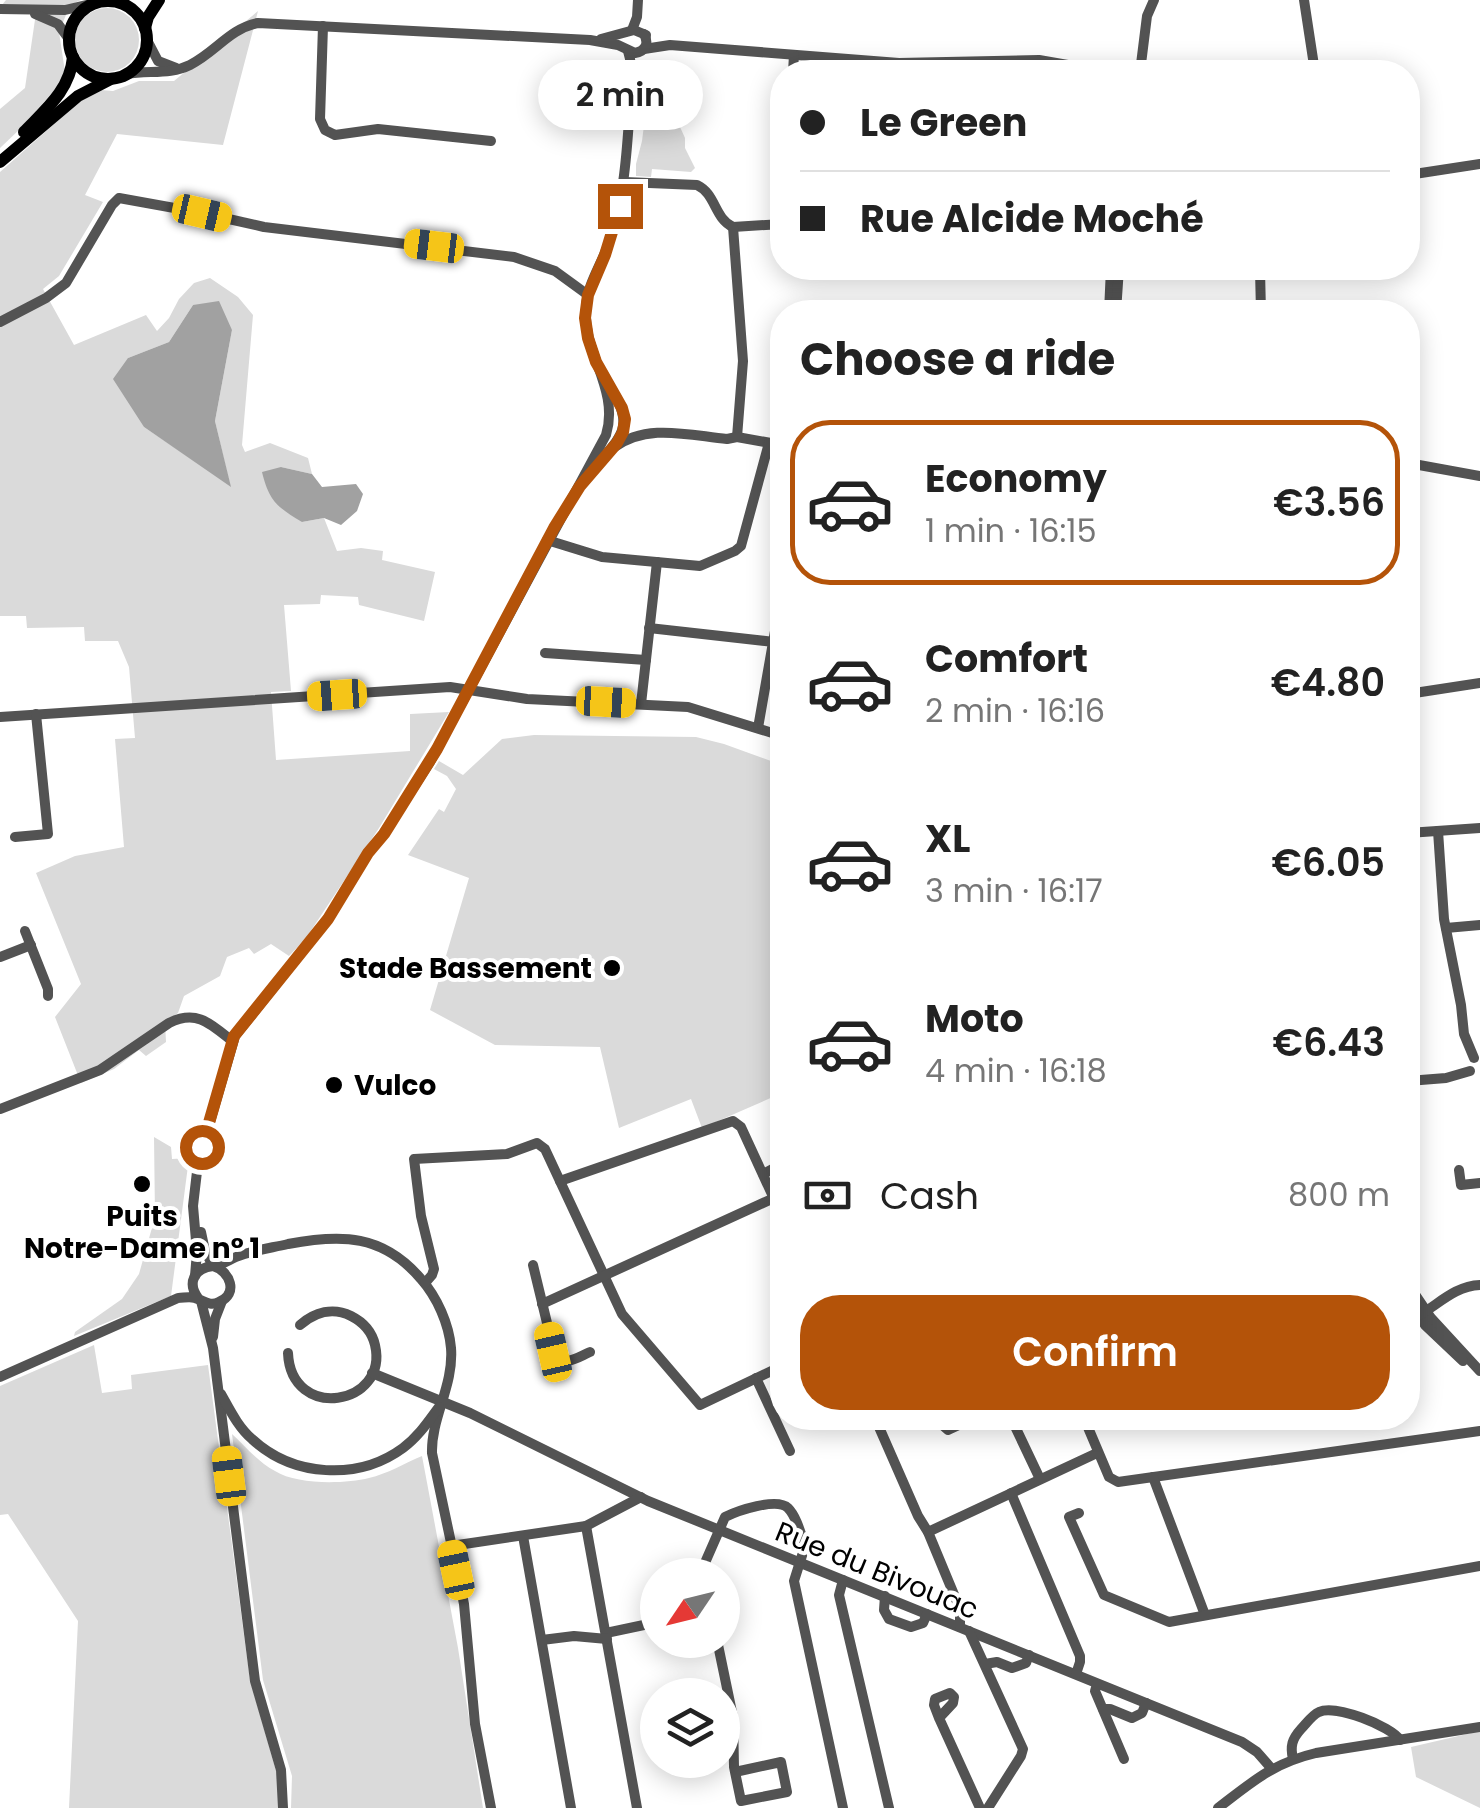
<!DOCTYPE html>
<html lang="en">
<head>
<meta charset="utf-8">
<style>
	body { margin:0; font-family:Poppins,sans-serif; background:#f2f2f2; color:#222; height:100vh; display:flex; flex-direction:column; font-size:38px; white-space:nowrap }
	* { box-sizing:border-box; margin:0 }
	p { font-size:32px; color:#767676 }
	.icon { flex:none; width:55px; height:55px; fill:none; stroke:currentColor; stroke-width:2; stroke-linecap:round; stroke-linejoin:round }
	.map { position:relative; flex:1; overflow:hidden }
	.panel { position:absolute; left:770px; top:300px; width:650px; height:1130px; display:flex; flex-direction:column; background:#fff; border-radius:40px; box-shadow:0 5px 25px #0003 }
	.panel>* { flex:none }
	.top-card { position:absolute; left:770px; top:60px; width:650px; height:220px; border-radius:40px; box-shadow:0 5px 25px #0003; display:grid; align-content:center; height:220px; padding:0 30px; background:#fff }
	.needle { width:65px; rotate:235deg }
	.tools { position:absolute; left:640px; top:1558px; display:grid; gap:20px }
	.tools a { display:grid; place-items:center; width:100px; height:100px; border-radius:50%; background:#fff; box-shadow:0 5px 25px #0003; font-size:50px }
	.end { position:absolute; width:45px; height:45px; margin:-22px; border:12px solid #b45309; background:#fff; box-shadow:0 0 0 5px #fff }
	.from { border-radius:50% }
	.bubble { position:absolute; height:70px; border-radius:35px; background:#fff; box-shadow:0 5px 25px #0003; font-size:32px; font-weight:600; line-height:70px; text-align:center }
	.car { position:absolute; width:30px; height:60px; margin:-30px -15px; border-radius:12px; box-shadow:0 0 8px 2px #0007; background:linear-gradient(#f5c518 24%,#345 0 40%,#f5c518 0 76%,#345 0 86%,#f5c518 0) }
	.top-card b { display:flex; align-items:center; gap:35px; height:95px; font-size:38px }
	.top-card b+b { border-top:2px solid #e0e0e0 }
	.top-card i { width:25px; height:25px; background:#222 }
	ul { padding:0; list-style:none }
	li { display:flex; align-items:center; gap:30px; height:165px; margin:0 20px 15px; padding:0 10px; border:5px solid transparent; border-radius:40px }
	li div { flex:1 }
	li b { display:block; font-size:38px }
	li em { font-style:normal; font-weight:600 }
	li.current { border-color:#b45309 }
	li>.icon { width:90px; height:90px; stroke-width:1.5 }
	h2 { padding:0 30px; font-size:45px; line-height:120px }
	.pay { display:flex; align-items:center; gap:25px; height:110px; padding:0 30px; font-size:38px }
	.pay p { margin-inline-start:auto }
	.action { display:flex; gap:20px; margin-top:auto; padding:20px 30px }
	.action a { flex:1; height:115px; border-radius:40px; background:#b45309; color:#fff; font-size:40px; font-weight:600; line-height:115px; text-align:center }
	.map>svg:first-child { display:block }
	.green { fill:#dadada; fill-rule:evenodd }
	.water { fill:#a1a1a1 }
	.lines { fill:none; stroke-linecap:round; stroke-linejoin:round }
	.minor { stroke:#535353; stroke-width:10 }
	.major { stroke:#000; stroke-width:12 }
	.route { stroke:#b45309; stroke-width:12 }
	.poi-dot { fill:#000; stroke:#fff; stroke-width:4 }
	.labels { text-anchor:middle; stroke-width:8; stroke-linejoin:round; paint-order:stroke }
	.poi-label { font-size:28px; font-weight:bold; fill:#000; stroke:#fff; text-anchor:end }
	.street-label { font-size:28px; fill:#000; stroke:#fff }
</style>
</head>
<body>
<div class="map">
<svg width="1480" height="1808" viewBox="0 0 1480 1808">
	<rect width="100%" height="100%" fill="#fff"/>
	<g class="green">
		<polygon points="6,0 81,0 70,5 59,32 65,72 59,85 21,128 0,148 0,109 25,88 37,6 2,5"/>
		<circle cx="107" cy="40" r="32"/>
		<path d="M258 11 223 145 117 134 85 195 103 202 59 276 43 289 74 345 146 315 157 331 169 318 179 299 194 283 210 278 238 297 253 315 242 445 245 452 270 443 308 458 312 474 281 467 302 522 324 518 337 551 361 548 383 551 382 560 435 572 424 621 359 605 358 597 321 595 320 604 284 605 291 691 271 692 276 760 410 751V714L449 712 379 828 306 938 289 956 271 944 254 954 249 948 227 957 220 976 184 996 178 1013 165 1022 166 1042 146 1056 139 1050 114 1069 81 1083 55 1017 81 984 36 873 75 856 124 847 115 739 135 738 129 667 118 641H85L84 627 27 628 26 616H0V172L79 102 101 90 113 91 139 81H174ZM193 305 232 330 215 421 230 485 144 427 128 358 169 342Z"/>
		<polygon points="641,71 657,76 685,138 685,148 695,168 691,172 652,169 651,177 636,176 636,164 642,141 648,94 644,93"/>
		<polygon points="534,735 696,737 724,744 782,765 782,1093 702,1128 691,1099 619,1128 600,1047 495,1045 430,1010 469,878 408,855 439,809 444,812 456,789 447,776 434,769 439,761 463,775 502,739"/>
		<polygon points="154,1137 171,1147 172,1159 189,1158 171,1296 74,1336 75,1332 122,1299 139,1274 155,1217"/>
		<polygon points="94,1345 102,1393 132,1389 131,1375 208,1365 250,1680 279,1781 279,1808 69,1808 78,1621 8,1514 0,1515 0,1386"/>
		<path d="M232 1434C246 1447 258 1462 275 1471 297 1485 344 1484 369 1478 387 1474 405 1463 422 1456L458 1648 483 1808H291L292 1776 263 1680Z"/>
		<polygon points="1480,1731 1480,1808 1416,1777 1411,1747"/>
	</g>
	<g class="water">
		<polygon points="219,301 232,330 215,421 231,487 144,427 113,379 128,358 169,342 193,305"/>
		<path d="M281 467 312 474 322 487 356 484 363 494 357 511 341 525 324 518 302 522C277 507 269 501 262 472Z"/>
	</g>
	<g class="lines">
		<g class="minor">
			<polyline points="1304,0 1315,72"/>
			<polyline points="0,9 65,10 91,4"/>
			<polyline points="35,14 58,24 69,39"/>
			<polyline points="323,26 320,119 325,130 335,135 378,129 491,141"/>
			<polyline points="632,30 637,17 638,0"/>
			<polyline points="601,39 634,30 646,35"/>
			<polyline points="147,40 158,61 176,68"/>
			<polyline points="644,49 670,45 899,63 1039,60 1108,72"/>
			<polyline points="793,72 794,55"/>
			<polyline points="1140,72 1147,16 1154,0"/>
			<path d="M127 74C148 70 170 75 190 65 216 52 229 29 258 23L590 40 618 45 635 53C646 51 649 43 644 34"/>
			<polyline points="1408,175 1480,164"/>
			<path d="M625 182 697 185C716 194 714 218 733 227L782 224"/>
			<polyline points="733,227 743,361 737,437"/>
			<polyline points="897,268 897,269"/>
			<polyline points="1260,270 1261,312"/>
			<polyline points="1109,312 1111,268"/>
			<polyline points="1116,312 1119,268"/>
			<polyline points="0,322 46,298 66,283 112,205 119,198 202,213 264,227 514,257 555,271 588,295"/>
			<path d="M613 448C647 423 687 435 727 439L737 437 782 445"/>
			<polyline points="1408,463 1480,476"/>
			<path d="M594 468C622 435 636 427 609 385"/>
			<polyline points="547,540 602,557 700,566 735,551 741,546 769,443"/>
			<polyline points="649,628 774,642"/>
			<polyline points="545,653 646,660"/>
			<polyline points="1408,694 1480,683"/>
			<polyline points="641,704 657,562"/>
			<polyline points="0,717 450,687 527,699 688,707 782,736"/>
			<polyline points="758,728 782,591"/>
			<polyline points="1438,831 1444,919 1461,1005 1464,1034 1474,1058"/>
			<polyline points="1408,833 1480,828"/>
			<polyline points="15,837 48,834 36,714"/>
			<polyline points="1446,928 1480,925"/>
			<polyline points="25,931 48,989 48,996"/>
			<polyline points="0,957 31,945"/>
			<polyline points="1408,1081 1446,1078 1470,1071"/>
			<path d="M0 1109 100 1070 169 1023C197 1009 211 1024 232 1041"/>
			<polyline points="1459,1170 1461,1185 1480,1183"/>
			<polyline points="763,1174 782,1164"/>
			<polyline points="560,1181 733,1121 741,1127 782,1216"/>
			<polyline points="201,1232 205,1251 213,1266"/>
			<path d="M533 1265 555 1356C565 1367 578 1357 590 1352"/>
			<path d="M215 1266C223 1264 229 1260 236 1257 253 1250 271 1248 288 1244 341 1234 383 1234 421 1279 437 1297 449 1324 451 1348 454 1385 431 1418 432 1453L464 1604 475 1724 491 1808"/>
			<path d="M195 1276 197 1252 193 1206 198 1163 235 1036 328 919 368 853 384 833 430 762 606 435C620 389 582 353 586 307 587 284 602 264 609 242 623 200 626 164 629 120 631 97 635 74 628 51"/>
			<polyline points="425,1283 432,1275 434,1269 421,1216 414,1159 507,1154 537,1143 545,1149 622,1314 700,1405 782,1366"/>
			<polyline points="1408,1284 1431,1318 1480,1371"/>
			<polyline points="1408,1299 1425,1325 1463,1361"/>
			<polyline points="201,1301 213,1348 255,1681 281,1770 283,1808"/>
			<polyline points="542,1304 774,1198"/>
			<path d="M1408 1321C1433 1311 1451 1286 1480 1285"/>
			<polyline points="213,1337 215,1319 222,1301"/>
			<path d="M288 1353C291 1422 389 1406 375 1345 372 1332 363 1322 351 1316 333 1307 315 1312 300 1325"/>
			<polyline points="372,1373 470,1413 648,1501 1242,1742 1257,1752 1271,1768"/>
			<path d="M0 1377 178 1298C184 1298 189 1296 195 1298 204 1300 209 1307 219 1302 239 1294 230 1271 213 1266 194 1268 187 1283 198 1298"/>
			<polyline points="756,1378 790,1451"/>
			<path d="M221 1394C230 1410 238 1427 252 1439 293 1477 358 1481 403 1448 418 1437 428 1422 439 1407"/>
			<polyline points="875,1418 918,1516 928,1532 960,1609 960,1627"/>
			<polyline points="1011,1418 1040,1479"/>
			<polyline points="1084,1418 1109,1477 1118,1482 1480,1431"/>
			<polyline points="940,1423 948,1430 974,1418"/>
			<polyline points="1153,1477 1205,1615"/>
			<polyline points="1011,1493 1080,1656 1080,1662 1076,1674"/>
			<polyline points="1079,1513 1069,1517 1104,1595 1169,1622 1480,1566"/>
			<polyline points="586,1526 637,1808"/>
			<polyline points="928,1532 1097,1453"/>
			<polyline points="523,1536 571,1808"/>
			<polyline points="451,1546 586,1526 641,1497"/>
			<path d="M703 1575 704 1565 725 1517C737 1511 777 1497 788 1508 797 1517 801 1535 805 1546L794 1581 843 1808"/>
			<polyline points="843,1580 839,1595 889,1808"/>
			<polyline points="885,1596 884,1610 889,1619 911,1627 923,1623 927,1614"/>
			<polyline points="969,1631 1023,1749 1021,1756 988,1808"/>
			<polyline points="606,1633 658,1622"/>
			<polyline points="542,1640 574,1636 607,1639"/>
			<polyline points="717,1640 733,1717 734,1767 735,1772 741,1801 787,1792 781,1762 735,1772"/>
			<polyline points="985,1664 997,1662 1012,1668 1026,1663 1029,1655"/>
			<polyline points="1097,1684 1095,1691 1124,1759"/>
			<polyline points="1103,1709 1110,1709 1132,1718 1142,1713 1146,1703"/>
			<polyline points="939,1718 953,1703 954,1697 950,1693 935,1699 934,1705 939,1718 980,1808"/>
			<path d="M1293 1759C1290 1746 1292 1739 1301 1729 1306 1724 1312 1715 1319 1712 1335 1704 1391 1726 1400 1740"/>
			<path d="M1218 1808C1252 1782 1273 1763 1316 1753L1480 1727"/>
		</g>
		<g class="major">
			<circle cx="108" cy="40" r="39"/>
			<polyline points="145,28 148,17 159,0"/>
			<path d="M24 132C46 109 70 90 73 57"/>
			<polyline points="0,162 78,96 109,80"/>
		</g>
	</g>
	<g class="lines">
		<polyline class="route" points="202,1147 234,1036 328,919 368,853 384,834 437,749 554,528 580,486 617,443 623,432 625,419 622,408 596,362 588,338 585,318 588,295 605,255 620,206"/>
	</g>
	<g class="poi-dot">
		<circle cx="612" cy="968" r="10"/>
		<circle cx="334" cy="1085" r="10"/>
		<circle cx="142" cy="1184" r="10"/>
	</g>
	<g class="labels">
		<g class="poi-label">
			<text x="592" y="978">Stade Bassement</text>
			<text x="354" y="1095" text-anchor="start">Vulco</text>
			<text x="142" y="1226" text-anchor="middle">Puits<tspan x="142" dy="32">Notre-Dame n° 1</tspan></text>
		</g>
		<g class="street-label">
			<text transform="translate(877 1570) rotate(22)" y="10">Rue du Bivouac</text>
		</g>
	</g>
</svg>
<div class="tools">
<a><svg class="needle" viewBox="-14 -14 28 28"><path d="M0-13l5 13h-10z" fill="#e53935"/><path d="M0 13l5-13h-10z" fill="#767676"/></svg></a>
<a><svg class="icon" aria-label="layers" viewBox="0 0 24 24"><path d="M12 4l9 5-9 5-9-5zM3 14l9 5 9-5"/></svg></a>
</div>
<i class="end from" style="left:202px;top:1147px"></i>
<i class="end" style="left:620px;top:206px"></i>
<div class="bubble" style="left:538px;top:60px;width:165px">2 min</div>
<i class="car" style="left:202px;top:213px;rotate:103deg"></i>
<i class="car" style="left:434px;top:246px;rotate:277deg"></i>
<i class="car" style="left:337px;top:695px;rotate:266deg"></i>
<i class="car" style="left:606px;top:702px;rotate:93deg"></i>
<i class="car" style="left:553px;top:1352px;rotate:347deg"></i>
<i class="car" style="left:229px;top:1476px;rotate:353deg"></i>
<i class="car" style="left:456px;top:1570px;rotate:348deg"></i>
<div class="top-card">
<b><i class="from"></i>Le Green</b>
<b><i></i>Rue Alcide Moché</b>
</div>
<section class="panel">
<h2>Choose a ride</h2>
<ul>
<li class="current"><svg class="icon" aria-label="car" viewBox="0 0 24 24"><path d="M5 17H2v-5l4-1 3-4h7l3 4 3 1v5h-3M9 17h6M6 11h13"/><circle cx="7" cy="17" r="2"/><circle cx="17" cy="17" r="2"/></svg><div><b>Economy</b><p>1 min · 16:15</p></div><em>€3.56</em></li>
<li><svg class="icon" aria-label="car" viewBox="0 0 24 24"><path d="M5 17H2v-5l4-1 3-4h7l3 4 3 1v5h-3M9 17h6M6 11h13"/><circle cx="7" cy="17" r="2"/><circle cx="17" cy="17" r="2"/></svg><div><b>Comfort</b><p>2 min · 16:16</p></div><em>€4.80</em></li>
<li><svg class="icon" aria-label="car" viewBox="0 0 24 24"><path d="M5 17H2v-5l4-1 3-4h7l3 4 3 1v5h-3M9 17h6M6 11h13"/><circle cx="7" cy="17" r="2"/><circle cx="17" cy="17" r="2"/></svg><div><b>XL</b><p>3 min · 16:17</p></div><em>€6.05</em></li>
<li><svg class="icon" aria-label="car" viewBox="0 0 24 24"><path d="M5 17H2v-5l4-1 3-4h7l3 4 3 1v5h-3M9 17h6M6 11h13"/><circle cx="7" cy="17" r="2"/><circle cx="17" cy="17" r="2"/></svg><div><b>Moto</b><p>4 min · 16:18</p></div><em>€6.43</em></li>
</ul>
<div class="pay"><svg class="icon" aria-label="cash" viewBox="0 0 24 24"><path d="M3 7h18v10H3z"/><circle cx="12" cy="12" r="2"/></svg>Cash<p>800 m</p></div>
<div class="action"><a>Confirm</a></div>
</section>
</div>
</body>
</html>
